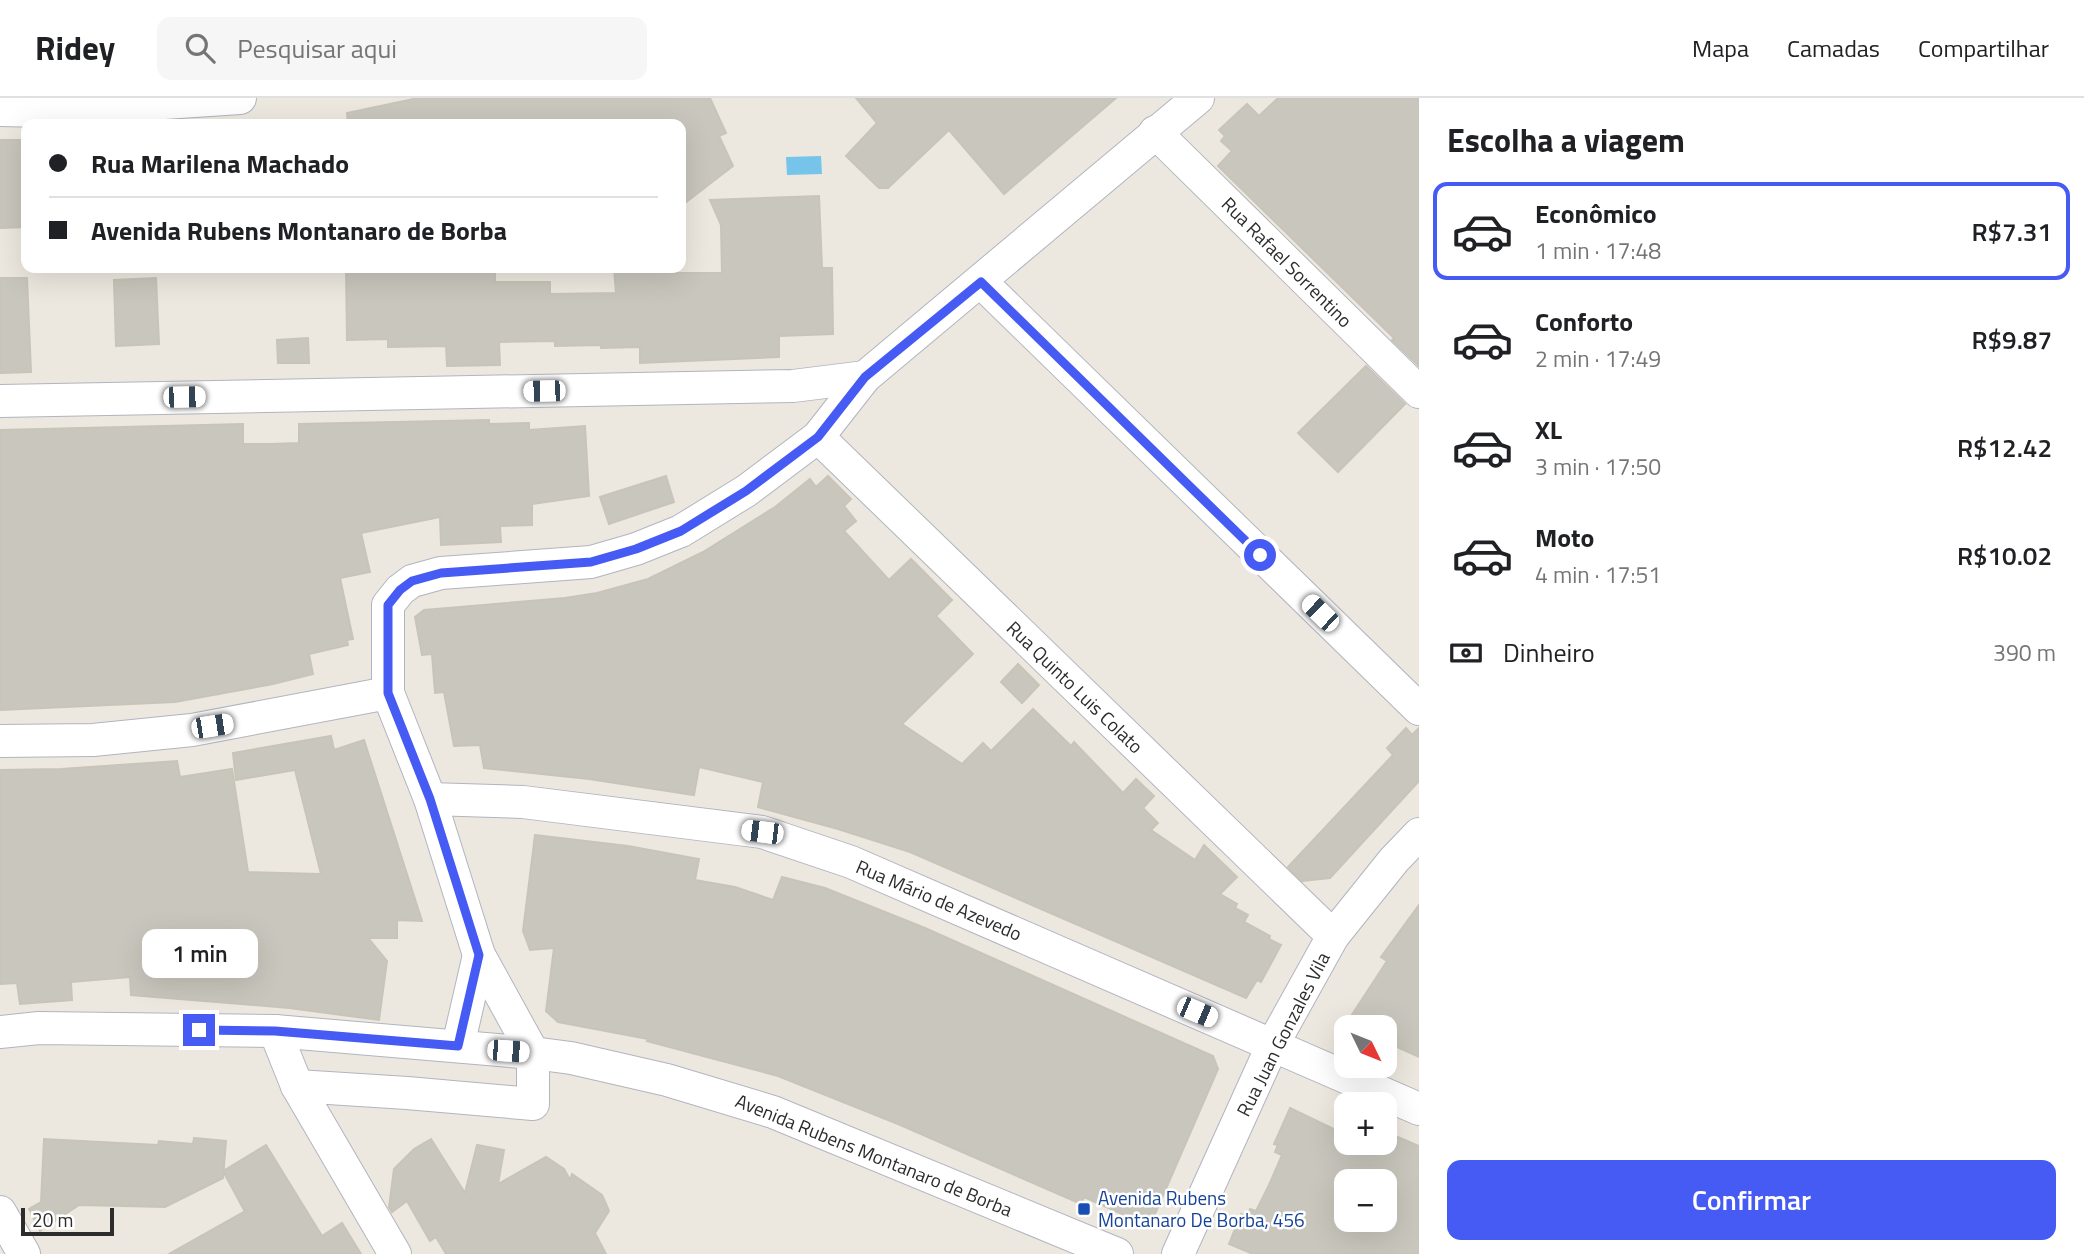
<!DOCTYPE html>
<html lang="pt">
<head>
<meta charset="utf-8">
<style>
	body { margin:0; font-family:"Titillium Web",sans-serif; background:#f6f6f6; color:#202124; height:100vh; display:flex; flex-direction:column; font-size:26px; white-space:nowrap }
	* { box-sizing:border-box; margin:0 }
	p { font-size:23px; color:#757577 }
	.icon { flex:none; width:38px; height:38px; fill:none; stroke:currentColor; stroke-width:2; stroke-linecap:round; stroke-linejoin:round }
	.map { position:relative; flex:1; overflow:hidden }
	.side { display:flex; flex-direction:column; background:#fff; width:665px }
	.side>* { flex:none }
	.guide { position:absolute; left:21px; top:21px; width:665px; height:154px; border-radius:14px; box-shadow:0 7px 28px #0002; display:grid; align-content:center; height:154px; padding:0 28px; background:#fff }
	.needle { width:46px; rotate:133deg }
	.controls { position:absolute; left:1334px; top:917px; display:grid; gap:14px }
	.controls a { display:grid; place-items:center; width:63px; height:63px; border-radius:14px; background:#fff; box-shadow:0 7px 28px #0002; font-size:35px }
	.scale { position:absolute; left:21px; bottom:18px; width:93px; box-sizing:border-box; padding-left:7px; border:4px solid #2c2c2c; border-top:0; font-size:19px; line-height:24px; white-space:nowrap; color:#2c2c2c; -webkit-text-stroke:5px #fff; paint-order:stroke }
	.end { position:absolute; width:32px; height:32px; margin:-16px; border:9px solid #465bf3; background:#fff; box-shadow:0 0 0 4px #fff }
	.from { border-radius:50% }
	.bubble { position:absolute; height:49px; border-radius:14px; background:#fff; box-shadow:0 7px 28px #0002; font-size:23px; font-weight:600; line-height:49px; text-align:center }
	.car { position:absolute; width:21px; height:42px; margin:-21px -10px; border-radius:9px; box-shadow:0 0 5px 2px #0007; background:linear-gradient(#fff 24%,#345 0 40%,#fff 0 76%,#345 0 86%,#fff 0) }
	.guide b { display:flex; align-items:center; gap:24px; height:66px; font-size:26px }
	.guide b+b { border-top:2px solid #e0e0e0 }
	.guide i { width:18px; height:18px; background:#202124 }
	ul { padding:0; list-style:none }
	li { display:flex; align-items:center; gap:21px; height:98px; margin:0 14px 10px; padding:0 14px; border:4px solid transparent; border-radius:14px }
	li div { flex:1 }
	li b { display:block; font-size:26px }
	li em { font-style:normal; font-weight:600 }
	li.on { border-color:#465bf3 }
	li>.icon { width:63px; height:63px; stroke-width:1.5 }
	h2 { padding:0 28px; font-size:32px; line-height:84px }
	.pay { display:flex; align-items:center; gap:18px; height:77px; padding:0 28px; font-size:26px }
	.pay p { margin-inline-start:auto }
	.button { display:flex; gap:14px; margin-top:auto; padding:14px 28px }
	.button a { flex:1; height:80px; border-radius:14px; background:#465bf3; color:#fff; font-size:28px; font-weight:600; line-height:80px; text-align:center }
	header { display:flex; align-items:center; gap:42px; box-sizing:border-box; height:98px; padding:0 35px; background:#fff; border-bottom:2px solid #e0e0e0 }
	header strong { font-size:33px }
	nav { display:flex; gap:38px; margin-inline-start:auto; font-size:24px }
	.search { width:490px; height:63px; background:#f6f6f6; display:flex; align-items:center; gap:18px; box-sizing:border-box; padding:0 24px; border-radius:14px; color:#757577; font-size:26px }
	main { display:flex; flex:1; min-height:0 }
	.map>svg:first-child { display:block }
	.water { fill:#76c4ea }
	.building { fill:#c9c6bd; stroke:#c8c4b8; stroke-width:2; fill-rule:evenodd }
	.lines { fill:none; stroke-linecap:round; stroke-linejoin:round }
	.minor-casing { stroke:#b2b4bf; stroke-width:34 }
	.minor { stroke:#fff; stroke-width:32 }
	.route { stroke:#465bf3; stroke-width:9 }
	.transit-dot { fill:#1a4fb4; stroke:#fff; stroke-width:2.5 }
	.labels { text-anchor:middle; stroke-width:5; stroke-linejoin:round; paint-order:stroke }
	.street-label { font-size:19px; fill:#2c2c2c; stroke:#fff }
	.transit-label { font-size:19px; fill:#164399; stroke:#fff; text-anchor:start }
</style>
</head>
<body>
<header>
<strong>Ridey</strong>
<div class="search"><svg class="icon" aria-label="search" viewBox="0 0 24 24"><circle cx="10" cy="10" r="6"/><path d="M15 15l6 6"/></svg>Pesquisar aqui</div>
<nav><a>Mapa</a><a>Camadas</a><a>Compartilhar</a></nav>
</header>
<main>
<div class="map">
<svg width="1419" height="1156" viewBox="0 0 1419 1156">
	<rect width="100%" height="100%" fill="#ede8df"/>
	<polygon class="water" points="821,58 822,76 787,77 786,59"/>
	<g class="building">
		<polygon points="418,0 710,0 726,35 719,38 733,68 681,108 681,26 348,26 347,15"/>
		<polygon points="856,0 1116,0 1004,96 949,32 888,90 879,90 846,58 877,25"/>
		<polygon points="1278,0 1419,0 1419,268 1392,242 1394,240 1218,68 1232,53 1221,43 1225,38 1219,32 1247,6 1259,18"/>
		<polygon points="0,42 26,42 26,129 0,130"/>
		<polygon points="819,98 822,170 832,170 833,236 779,238 779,259 640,265 640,249 601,250 601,247 555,248 555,243 499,244 500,267 447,268 446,248 388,249 388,241 347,242 346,170 495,170 495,184 550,184 550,196 616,195 614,170 666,170 666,175 722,175 721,127 710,102"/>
		<polygon points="0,180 27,180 31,274 0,275"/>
		<polygon points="156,180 159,246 116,248 114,182"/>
		<polygon points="308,240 309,265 278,265 277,242"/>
		<polygon points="1366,268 1405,306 1338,374 1298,335"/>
		<polygon points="489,322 489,326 529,325 529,332 585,328 589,398 532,406 532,427 500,428 501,444 441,447 440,419 361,435 370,474 340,480 353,541 347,542 348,547 309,556 313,576 273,586 175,604 0,612 0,332 243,326 243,346 271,346 299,345 299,326"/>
		<polygon points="666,378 674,404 609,426 600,399"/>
		<polygon points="828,378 851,401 844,408 856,423 844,433 889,482 911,461 952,502 936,518 973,556 902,626 962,666 983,645 991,653 1033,611 1071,648 1074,644 1123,695 1136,681 1154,698 1143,710 1158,725 1151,732 1195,762 1204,747 1237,779 1220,796 1237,806 1235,810 1248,817 1244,824 1270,838 1269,841 1281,847 1261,884 1257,882 1246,900 910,754 838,731 758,709 763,684 699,669 694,697 589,681 484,670 480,647 454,648 444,594 435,595 432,556 422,557 415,519 424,512 565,500 597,495 648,481 703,454 775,409 810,381 816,389"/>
		<polygon points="1018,566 1039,587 1022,605 1001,584"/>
		<polygon points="1406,630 1412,637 1419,630 1419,683 1330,780 1302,783 1288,769 1393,657 1387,650"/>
		<polygon points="331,638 334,652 364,642 422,823 397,822 397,840 368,840 387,863 379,922 289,910 131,897 130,879 71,884 72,902 20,906 17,885 0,886 0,672 61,671 177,663 180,679 232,671 248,774 321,776 295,672 236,682 233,655"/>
		<polygon points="535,737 628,748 699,761 695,782 735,789 773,802 782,779 825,790 925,830 1213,958 1218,971 1152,1123 1136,1116 1133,1121 1084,1099 1081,1106 898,1026 778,978 647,943 648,941 558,924 546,913 554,850 530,852 523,833"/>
		<polygon points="1419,807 1419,959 1384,943 1384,929 1344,929 1387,863 1381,859"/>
		<path d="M1290 1010 1346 1037V1045H1362L1384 1055V1033L1419 1048V1156H1253L1229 1146 1241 1116 1248 1118 1250 1111 1256 1113 1269 1087 1282 1057 1275 1054 1278 1047 1274 1046ZM1346 1083H1384V1122H1346Z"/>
		<polygon points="194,1040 226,1043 223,1080 165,1109 79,1107 40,1133 29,1111 41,1104 44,1041 158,1047 159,1043 193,1046"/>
		<polygon points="431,1041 465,1095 477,1047 504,1052 498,1086 546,1059 564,1071 570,1082 572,1076 602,1097 609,1113 595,1135 606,1156 446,1156 436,1139 430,1143 407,1103 392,1114 389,1109 394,1071 414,1051"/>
		<polygon points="266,1047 322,1138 342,1125 361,1156 169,1156 247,1112 244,1112 223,1073"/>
	</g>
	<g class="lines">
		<g class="minor-casing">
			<g id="minor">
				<polyline points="0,12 42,13 240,0"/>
				<polyline points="1155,34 1419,294"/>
				<polyline points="981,184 1419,611"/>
				<polyline points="0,303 793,288 865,279"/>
				<polyline points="818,339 1333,838"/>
				<polyline points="0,643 93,642 192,632 388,595 388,507 400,492 412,483 441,475 591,464 636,451 681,433 746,393 818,339 865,279 1198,0"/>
				<polyline points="430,701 523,704 762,734 851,764 1419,1011"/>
				<polyline points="275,933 297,988 395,1156"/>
				<polyline points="0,934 39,930 275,933 533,955 571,960 667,982 773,1014 1117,1156"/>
				<polyline points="458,948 479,857"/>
				<polyline points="297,988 407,995 533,1006 533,955 479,857 430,701 388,595"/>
				<polyline points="0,1114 24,1156"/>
				<polyline points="1178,1156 1273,946 1333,838 1394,762 1419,736"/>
			</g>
		</g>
		<use href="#minor" class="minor"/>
	</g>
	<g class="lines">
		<polyline class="route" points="199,932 275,933 458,948 479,857 430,701 388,595 388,507 400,492 412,483 441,475 591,464 636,451 681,433 746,393 818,339 865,279 981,184 1260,457"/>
	</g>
	<rect class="transit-dot" x="1077" y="1104" width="14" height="14" rx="3.5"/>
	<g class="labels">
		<g class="street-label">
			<text transform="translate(1287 164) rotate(45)" y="7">Rua Rafael Sorrentino</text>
			<text transform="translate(1075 589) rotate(44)" y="7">Rua Quinto Luis Colato</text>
			<text transform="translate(939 802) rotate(23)" y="7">Rua Mário de Azevedo</text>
			<text transform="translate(1283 936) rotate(-63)" y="7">Rua Juan Gonzales Vila</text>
			<text transform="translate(874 1057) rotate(22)" y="7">Avenida Rubens Montanaro de Borba</text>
		</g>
		<g class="transit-label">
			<text x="1098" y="1107">Avenida Rubens<tspan x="1098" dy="22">Montanaro De Borba, 456</tspan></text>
		</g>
	</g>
</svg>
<div class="controls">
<a><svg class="needle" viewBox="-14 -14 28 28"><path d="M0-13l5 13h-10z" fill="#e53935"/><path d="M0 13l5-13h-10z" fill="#757577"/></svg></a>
<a>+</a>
<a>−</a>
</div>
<div class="scale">20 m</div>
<i class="end from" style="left:1260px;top:457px"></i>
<i class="end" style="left:199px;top:932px"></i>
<div class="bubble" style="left:142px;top:831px;width:116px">1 min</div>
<i class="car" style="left:544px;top:293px;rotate:269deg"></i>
<i class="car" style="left:184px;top:299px;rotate:89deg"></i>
<i class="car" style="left:1320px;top:515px;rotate:314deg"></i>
<i class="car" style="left:212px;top:628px;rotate:81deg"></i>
<i class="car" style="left:762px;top:734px;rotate:277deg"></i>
<i class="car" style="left:1197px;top:914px;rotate:113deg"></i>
<i class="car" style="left:508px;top:953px;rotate:94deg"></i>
<div class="guide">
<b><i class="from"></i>Rua Marilena Machado</b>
<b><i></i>Avenida Rubens Montanaro de Borba</b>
</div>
</div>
<section class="side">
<h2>Escolha a viagem</h2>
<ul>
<li class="on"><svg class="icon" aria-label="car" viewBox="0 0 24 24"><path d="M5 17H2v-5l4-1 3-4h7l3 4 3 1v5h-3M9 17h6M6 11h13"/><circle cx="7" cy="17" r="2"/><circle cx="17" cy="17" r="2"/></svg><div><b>Econômico</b><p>1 min · 17:48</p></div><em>R$7.31</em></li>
<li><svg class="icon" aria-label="car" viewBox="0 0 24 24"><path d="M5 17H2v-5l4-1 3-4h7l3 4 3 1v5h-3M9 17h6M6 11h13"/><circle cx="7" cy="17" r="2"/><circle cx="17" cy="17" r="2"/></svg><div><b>Conforto</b><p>2 min · 17:49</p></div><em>R$9.87</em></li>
<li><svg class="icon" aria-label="car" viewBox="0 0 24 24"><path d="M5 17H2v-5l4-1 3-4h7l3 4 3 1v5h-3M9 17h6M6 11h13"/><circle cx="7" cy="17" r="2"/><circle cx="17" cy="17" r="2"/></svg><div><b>XL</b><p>3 min · 17:50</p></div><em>R$12.42</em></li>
<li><svg class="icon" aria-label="car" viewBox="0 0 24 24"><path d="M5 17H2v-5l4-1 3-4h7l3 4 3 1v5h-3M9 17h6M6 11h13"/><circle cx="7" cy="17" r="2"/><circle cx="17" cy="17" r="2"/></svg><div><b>Moto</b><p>4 min · 17:51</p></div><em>R$10.02</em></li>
</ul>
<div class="pay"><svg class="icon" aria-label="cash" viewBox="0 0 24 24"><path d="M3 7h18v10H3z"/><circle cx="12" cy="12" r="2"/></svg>Dinheiro<p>390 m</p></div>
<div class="button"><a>Confirmar</a></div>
</section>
</main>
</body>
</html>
